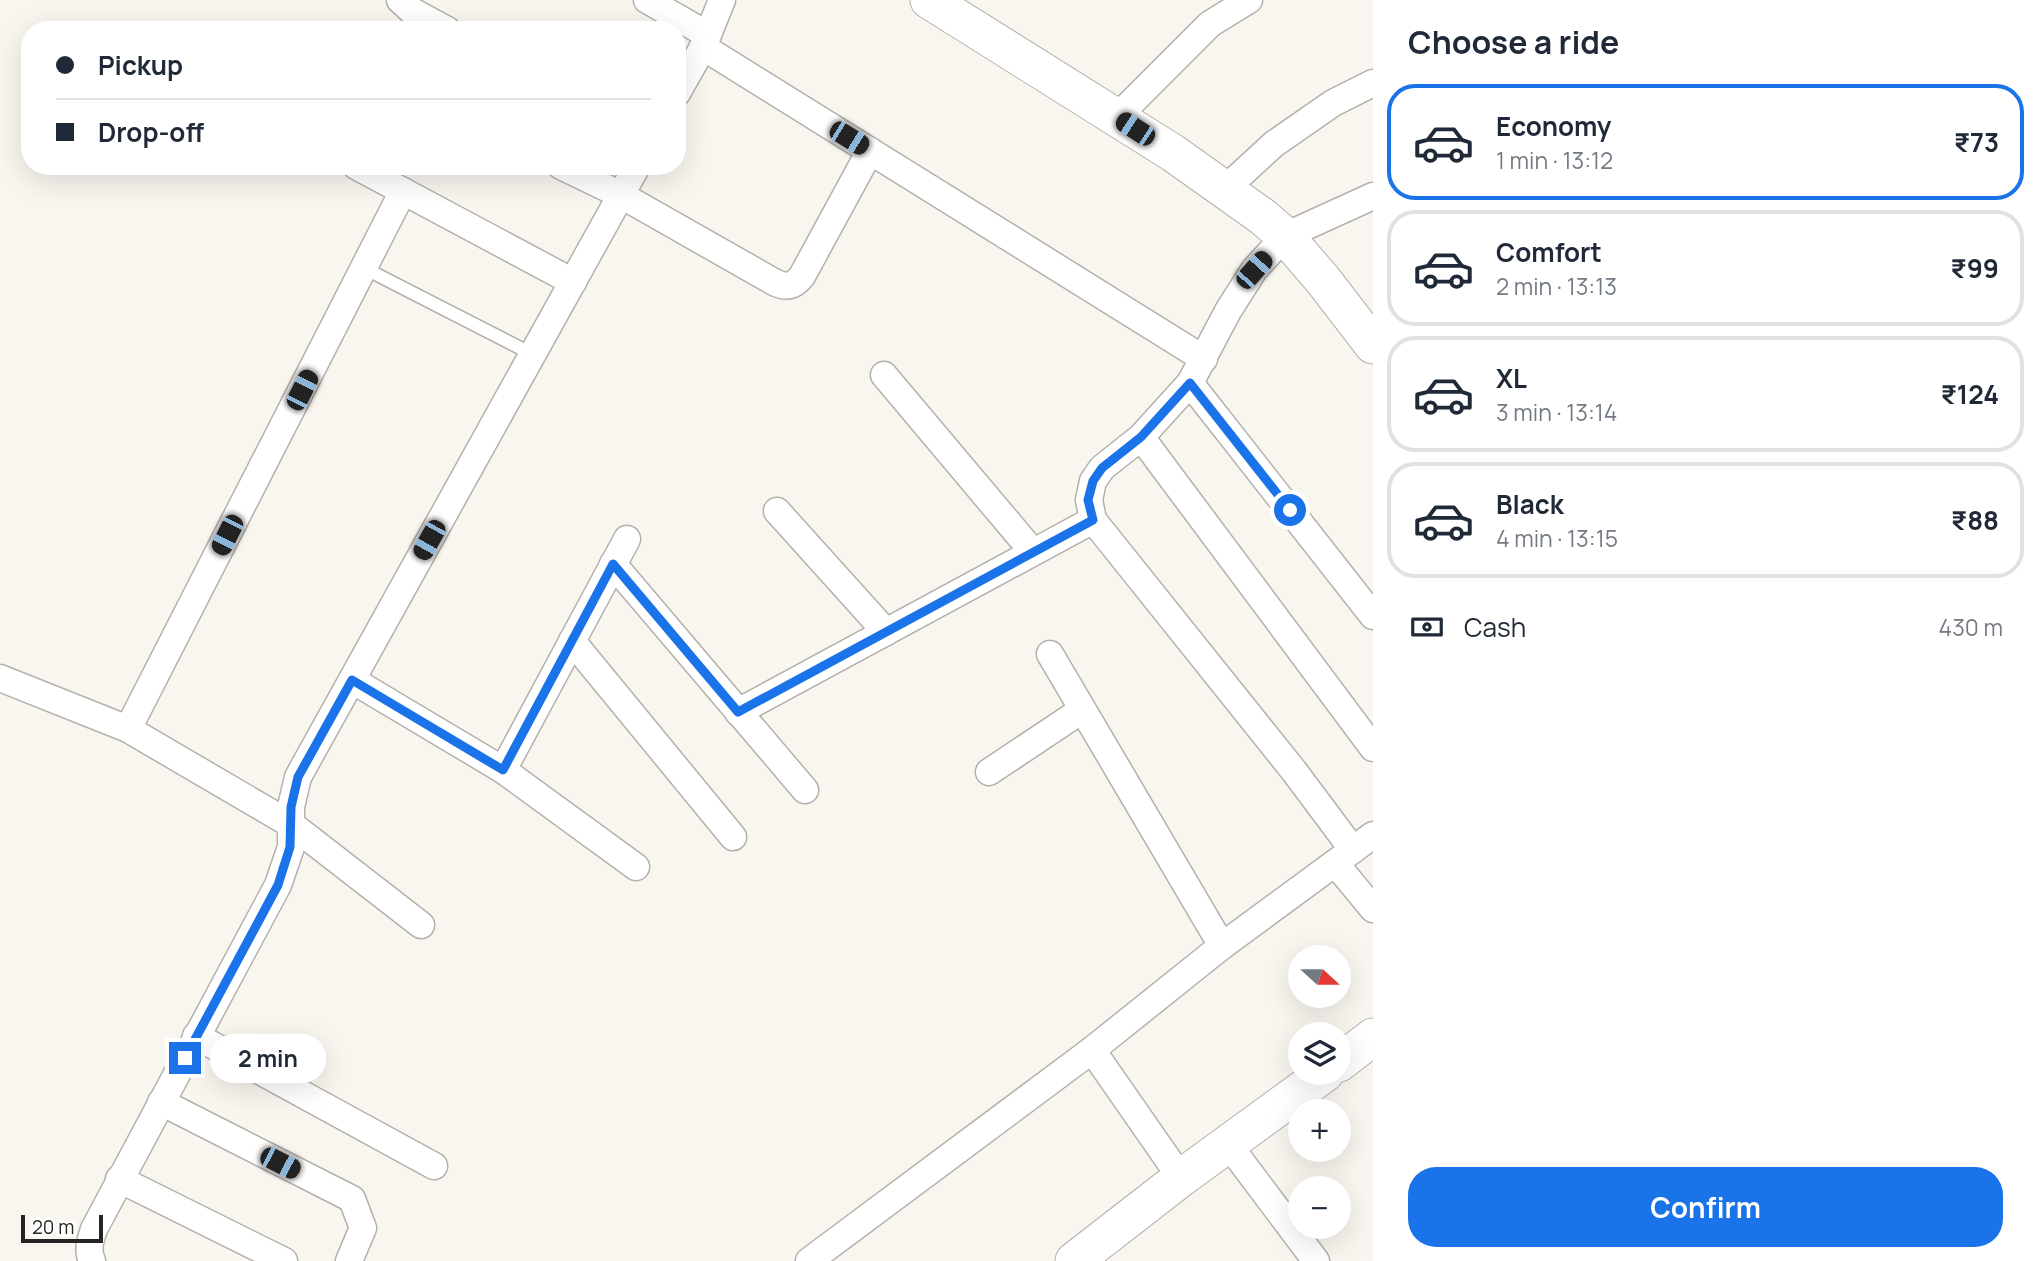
<!DOCTYPE html>
<html lang="en">
<head>
<meta charset="utf-8">
<style>
	body { margin:0; font-family:Manrope,sans-serif; background:#f2f2f3; color:#1f2937; height:100vh; display:flex; flex-direction:column; font-size:26px; white-space:nowrap }
	* { box-sizing:border-box; margin:0 }
	p { font-size:23px; color:#747a83 }
	.icon { flex:none; width:38px; height:38px; fill:none; stroke:currentColor; stroke-width:2; stroke-linecap:round; stroke-linejoin:round }
	.map { position:relative; flex:1; overflow:hidden }
	.details { display:flex; flex-direction:column; background:#fff; width:665px }
	.details>* { flex:none }
	.guide { position:absolute; left:21px; top:21px; width:665px; height:154px; border-radius:28px; box-shadow:0 7px 28px #0002; display:grid; align-content:center; height:154px; padding:0 35px; background:#fff }
	.needle { width:46px; rotate:111deg }
	.controls { position:absolute; left:1288px; top:945px; display:grid; gap:14px }
	.controls a { display:grid; place-items:center; width:63px; height:63px; border-radius:50%; background:#fff; box-shadow:0 7px 28px #0002; font-size:35px }
	.scale { position:absolute; left:21px; bottom:18px; width:82px; box-sizing:border-box; padding-left:7px; border:4px solid #252422; border-top:0; font-size:19px; line-height:24px; white-space:nowrap; color:#252422; -webkit-text-stroke:5px #fff; paint-order:stroke }
	.end { position:absolute; width:32px; height:32px; margin:-16px; border:9px solid #1a73e8; background:#fff; box-shadow:0 0 0 4px #fff }
	.from { border-radius:50% }
	.bubble { position:absolute; height:49px; border-radius:24px; background:#fff; box-shadow:0 7px 28px #0002; font-size:23px; font-weight:700; line-height:49px; text-align:center }
	.car { position:absolute; width:21px; height:42px; margin:-21px -10px; border-radius:9px; box-shadow:0 0 5px 2px #0007; background:linear-gradient(#222 24%,#8ab4d8 0 40%,#222 0 76%,#8ab4d8 0 86%,#222 0) }
	.guide b { display:flex; align-items:center; gap:24px; height:66px; font-size:26px }
	.guide b+b { border-top:2px solid #e0e1e3 }
	.guide i { width:18px; height:18px; background:#1f2937 }
	ul { padding:0; list-style:none }
	li { display:flex; align-items:center; gap:21px; height:116px; margin:0 14px 10px; padding:0 21px; border:4px solid #e0e1e3; border-radius:28px }
	li div { flex:1 }
	li b { display:block; font-size:26px }
	li em { font-style:normal; font-weight:700 }
	li.current { border-color:#1a73e8 }
	li>.icon { width:63px; height:63px; stroke-width:1.5 }
	h2 { padding:0 35px; font-size:32px; line-height:84px }
	.pay { display:flex; align-items:center; gap:18px; height:77px; padding:0 35px; font-size:26px }
	.pay p { margin-inline-start:auto }
	.action { display:flex; gap:14px; margin-top:auto; padding:14px 35px }
	.action a { flex:1; height:80px; border-radius:28px; background:#1a73e8; color:#fff; font-size:28px; font-weight:700; line-height:80px; text-align:center }
	main { display:flex; flex:1; min-height:0 }
	.map>svg:first-child { display:block }
	.lines { fill:none; stroke-linecap:round; stroke-linejoin:round }
	.lane-casing { stroke:#b4b1ac; stroke-width:15 }
	.street-casing { stroke:#b4b1ac; stroke-width:29 }
	.secondary-casing { stroke:#b4b1ac; stroke-width:39 }
	.lane { stroke:#fff; stroke-width:12 }
	.street { stroke:#fff; stroke-width:26 }
	.secondary { stroke:#fff; stroke-width:37 }
	.route { stroke:#1a73e8; stroke-width:9 }
</style>
</head>
<body>
<main>
<div class="map">
<svg width="1373" height="1261" viewBox="0 0 1373 1261">
	<rect width="100%" height="100%" fill="#f9f6f0"/>
	<g class="lines">
		<g class="lane-casing">
			<polyline id="lane" points="364,268 532,354"/>
		</g>
		<g class="street-casing">
			<g id="street">
				<polyline points="400,0 412,11 447,30"/>
				<polyline points="647,0 708,35"/>
				<polyline points="703,47 1204,359"/>
				<polyline points="677,93 703,47 722,0"/>
				<polyline points="1117,117 1210,24 1249,0"/>
				<polyline points="356,166 573,282"/>
				<path d="M561 166 621 195 774 282C786 288 793 287 802 276L870 151"/>
				<polyline points="1225,189 1274,144 1333,103 1373,83"/>
				<polyline points="884,375 1033,552"/>
				<polyline points="1190,383 1373,616"/>
				<polyline points="1141,437 1373,748"/>
				<polyline points="777,511 886,632"/>
				<polyline points="613,564 805,790"/>
				<polyline points="572,641 733,837"/>
				<polyline points="1050,654 1222,946"/>
				<polyline points="0,678 128,729 292,825 421,925"/>
				<polyline points="352,680 503,770 636,867"/>
				<polyline points="738,712 1093,520"/>
				<polyline points="128,729 403,191"/>
				<polyline points="503,770 627,539"/>
				<polyline points="989,772 1082,710"/>
				<polyline points="1353,850 1294,771 1093,520 1089,500 1093,481 1102,468 1141,437 1190,383 1228,311 1254,270 1285,236 1373,196"/>
				<polyline points="1335,863 1373,909"/>
				<polyline points="196,1036 434,1166"/>
				<polyline points="1092,1050 1181,1178"/>
				<polyline points="161,1102 352,1199 363,1228 349,1261"/>
				<polyline points="1228,1144 1316,1261"/>
				<polyline points="119,1179 284,1261"/>
				<path d="M92 1261C87 1250 90 1241 94 1229L278 885 291 847V807L298 777 637 166"/>
				<polyline points="809,1261 1092,1050 1222,946 1373,835"/>
			</g>
		</g>
		<g class="secondary-casing">
			<g id="secondary">
				<polyline points="929,0 1173,153 1263,217 1285,236 1323,280 1373,345"/>
				<polyline points="1339,1063 1373,1037"/>
				<polyline points="1074,1261 1181,1178 1325,1073"/>
			</g>
		</g>
		<use href="#lane" class="lane"/>
		<use href="#street" class="street"/>
		<use href="#secondary" class="secondary"/>
	</g>
	<g class="lines">
		<polyline class="route" points="185,1058 278,885 290,847 291,807 298,777 352,680 503,770 613,564 738,712 1093,520 1088,500 1093,481 1102,468 1141,437 1190,383 1290,510"/>
	</g>
</svg>
<div class="controls">
<a><svg class="needle" viewBox="-14 -14 28 28"><path d="M0-13l5 13h-10z" fill="#e53935"/><path d="M0 13l5-13h-10z" fill="#747a83"/></svg></a>
<a><svg class="icon" aria-label="layers" viewBox="0 0 24 24"><path d="M12 4l9 5-9 5-9-5zM3 14l9 5 9-5"/></svg></a>
<a>+</a>
<a>−</a>
</div>
<div class="scale">20 m</div>
<i class="end from" style="left:1290px;top:510px"></i>
<i class="end" style="left:185px;top:1058px"></i>
<div class="bubble" style="left:210px;top:1034px;width:116px">2 min</div>
<i class="car" style="left:1135px;top:129px;rotate:303deg"></i>
<i class="car" style="left:849px;top:138px;rotate:122deg"></i>
<i class="car" style="left:1254px;top:270px;rotate:42deg"></i>
<i class="car" style="left:302px;top:390px;rotate:27deg"></i>
<i class="car" style="left:227px;top:535px;rotate:207deg"></i>
<i class="car" style="left:429px;top:540px;rotate:209deg"></i>
<i class="car" style="left:280px;top:1163px;rotate:117deg"></i>
<div class="guide">
<b><i class="from"></i>Pickup</b>
<b><i></i>Drop-off</b>
</div>
</div>
<section class="details">
<h2>Choose a ride</h2>
<ul>
<li class="current"><svg class="icon" aria-label="car" viewBox="0 0 24 24"><path d="M5 17H2v-5l4-1 3-4h7l3 4 3 1v5h-3M9 17h6M6 11h13"/><circle cx="7" cy="17" r="2"/><circle cx="17" cy="17" r="2"/></svg><div><b>Economy</b><p>1 min · 13:12</p></div><em>₹73</em></li>
<li><svg class="icon" aria-label="car" viewBox="0 0 24 24"><path d="M5 17H2v-5l4-1 3-4h7l3 4 3 1v5h-3M9 17h6M6 11h13"/><circle cx="7" cy="17" r="2"/><circle cx="17" cy="17" r="2"/></svg><div><b>Comfort</b><p>2 min · 13:13</p></div><em>₹99</em></li>
<li><svg class="icon" aria-label="car" viewBox="0 0 24 24"><path d="M5 17H2v-5l4-1 3-4h7l3 4 3 1v5h-3M9 17h6M6 11h13"/><circle cx="7" cy="17" r="2"/><circle cx="17" cy="17" r="2"/></svg><div><b>XL</b><p>3 min · 13:14</p></div><em>₹124</em></li>
<li><svg class="icon" aria-label="car" viewBox="0 0 24 24"><path d="M5 17H2v-5l4-1 3-4h7l3 4 3 1v5h-3M9 17h6M6 11h13"/><circle cx="7" cy="17" r="2"/><circle cx="17" cy="17" r="2"/></svg><div><b>Black</b><p>4 min · 13:15</p></div><em>₹88</em></li>
</ul>
<div class="pay"><svg class="icon" aria-label="cash" viewBox="0 0 24 24"><path d="M3 7h18v10H3z"/><circle cx="12" cy="12" r="2"/></svg>Cash<p>430 m</p></div>
<div class="action"><a>Confirm</a></div>
</section>
</main>
</body>
</html>
